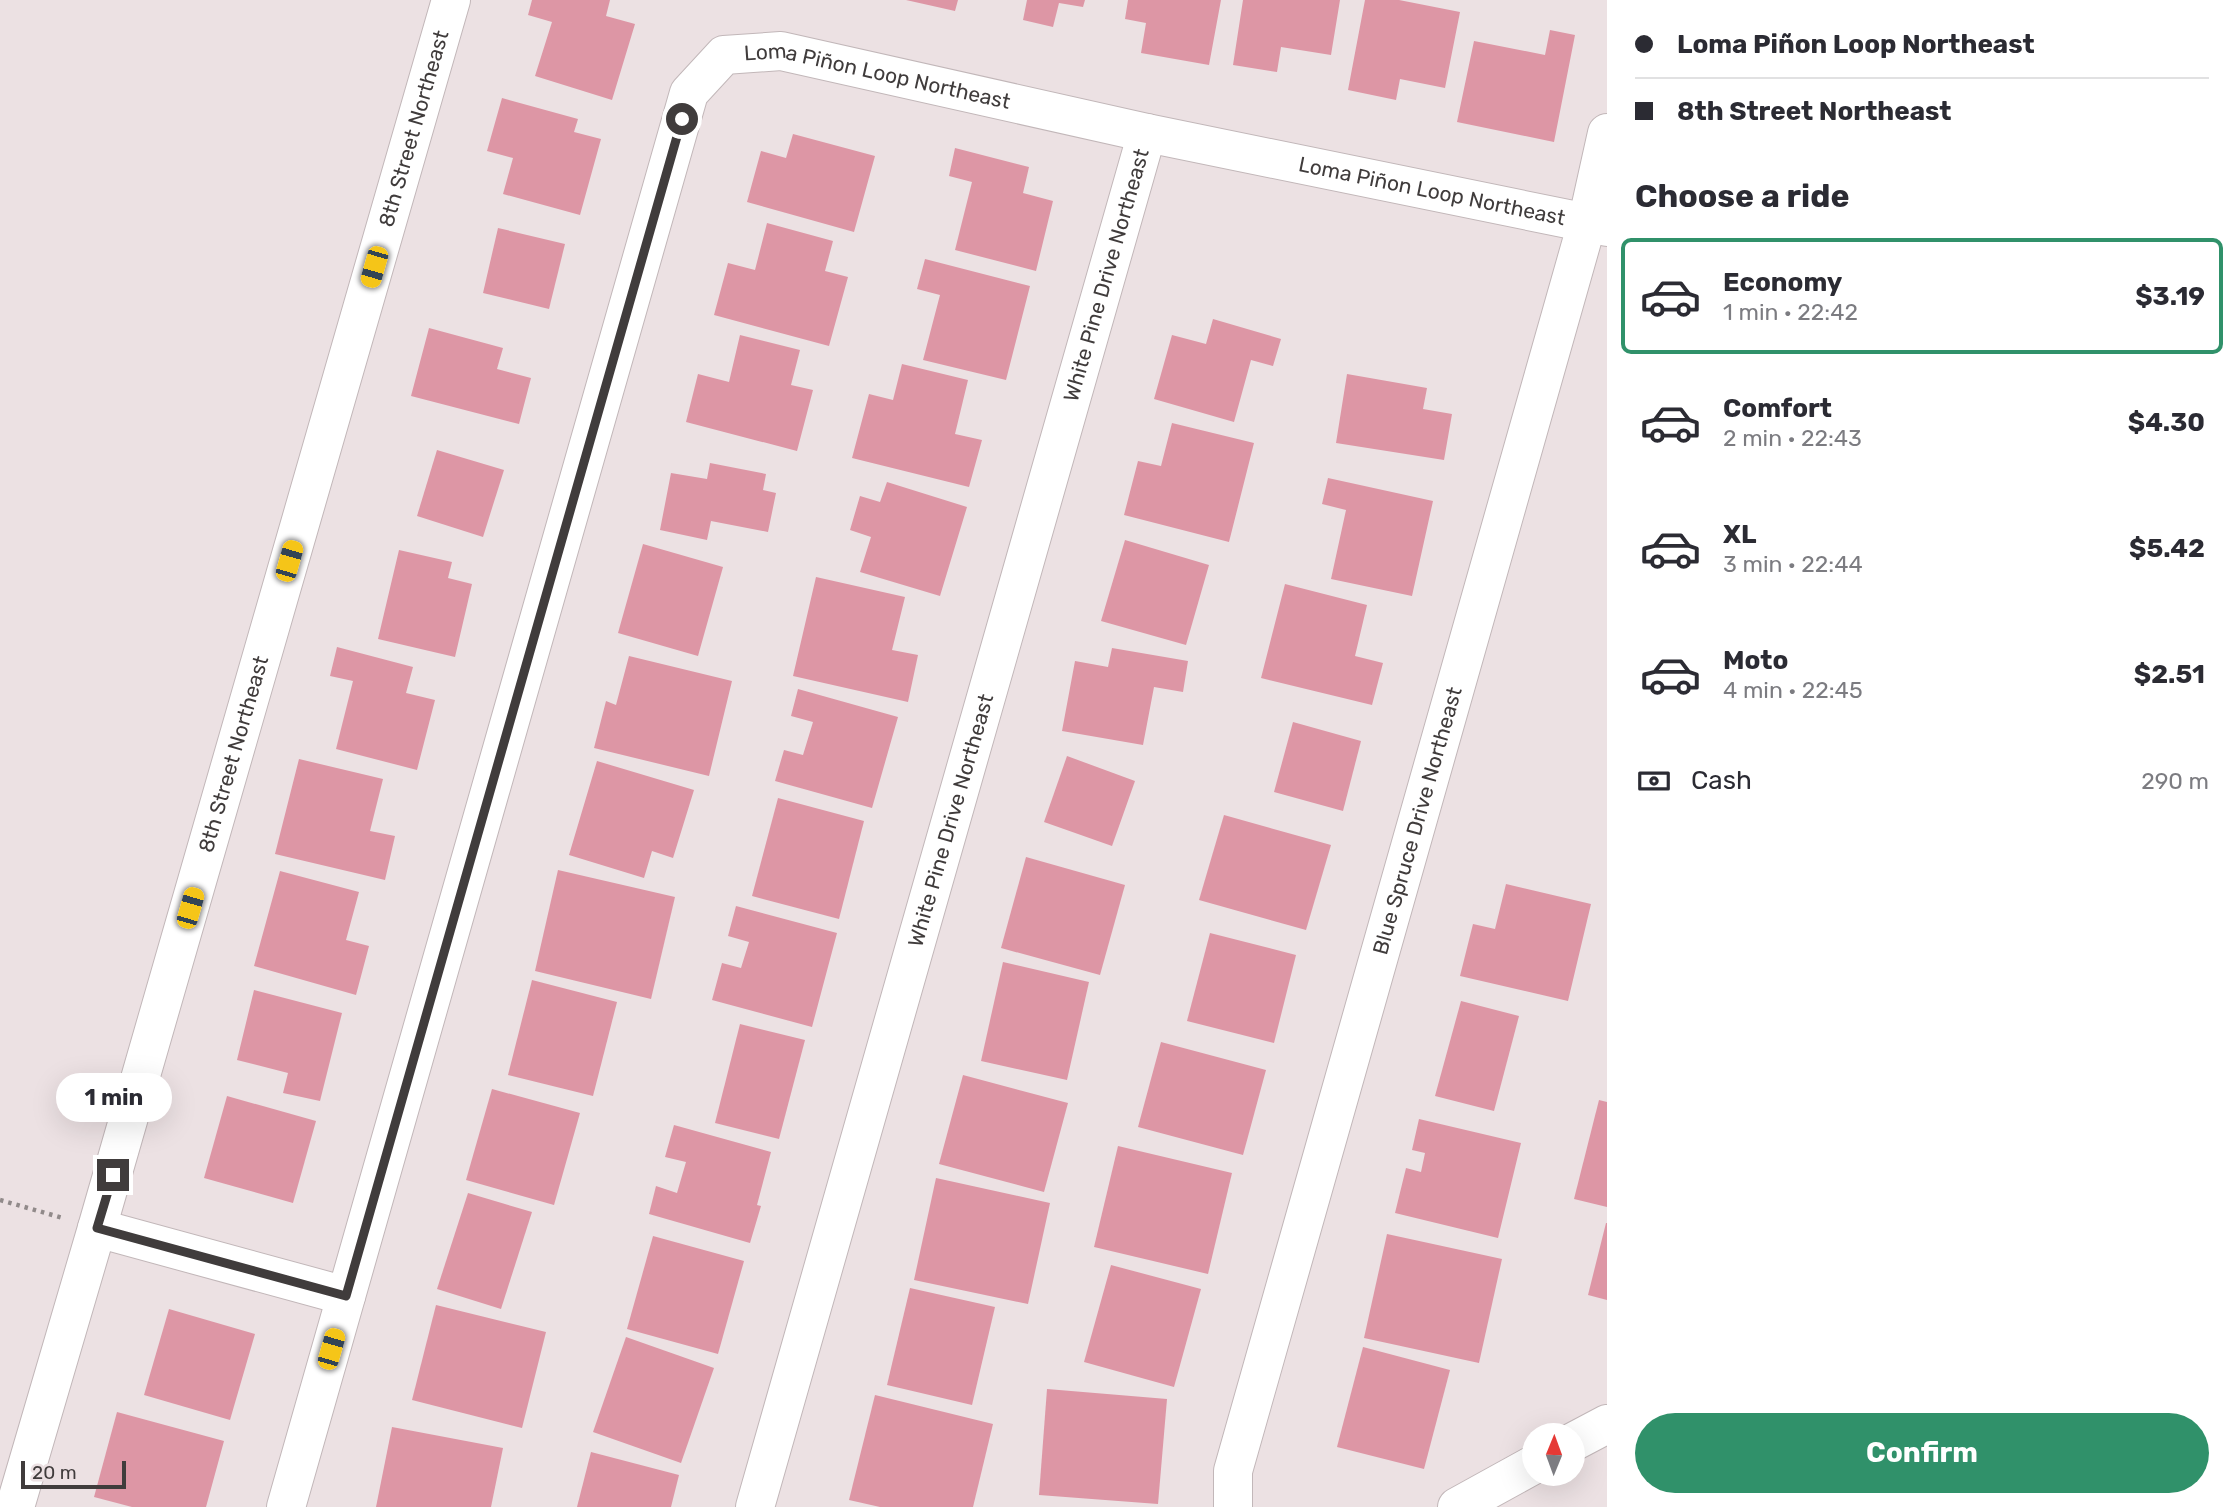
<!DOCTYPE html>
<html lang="en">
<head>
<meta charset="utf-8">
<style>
	body { margin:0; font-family:Rubik,sans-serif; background:#f2f2f3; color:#2b2b33; height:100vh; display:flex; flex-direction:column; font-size:26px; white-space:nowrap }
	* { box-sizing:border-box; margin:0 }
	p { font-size:23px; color:#7c7c81 }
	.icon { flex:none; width:38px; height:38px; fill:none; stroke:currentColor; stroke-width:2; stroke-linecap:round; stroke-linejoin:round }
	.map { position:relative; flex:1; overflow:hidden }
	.sheet { display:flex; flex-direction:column; background:#fff; width:630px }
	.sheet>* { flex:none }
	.banner { display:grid; align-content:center; height:154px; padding:0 28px; background:#fff }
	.needle { width:46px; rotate:1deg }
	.controls { position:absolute; left:1522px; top:1423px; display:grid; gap:14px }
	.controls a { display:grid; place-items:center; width:63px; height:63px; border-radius:50%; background:#fff; box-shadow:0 7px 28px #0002; font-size:35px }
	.scale { position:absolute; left:21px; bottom:18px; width:105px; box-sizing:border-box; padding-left:7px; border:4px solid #403c3c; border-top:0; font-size:19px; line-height:24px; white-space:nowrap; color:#403c3c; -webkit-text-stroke:5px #ece1e3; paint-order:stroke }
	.end { position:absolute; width:32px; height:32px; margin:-16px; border:9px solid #403c3c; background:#fff; box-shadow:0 0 0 4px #fff }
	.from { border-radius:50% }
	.bubble { position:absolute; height:49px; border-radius:24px; background:#fff; box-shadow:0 7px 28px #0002; font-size:23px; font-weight:700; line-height:49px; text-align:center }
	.car { position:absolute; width:21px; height:42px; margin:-21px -10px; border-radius:9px; box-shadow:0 0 5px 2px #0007; background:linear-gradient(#f5c518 24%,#345 0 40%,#f5c518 0 76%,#345 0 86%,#f5c518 0) }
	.banner b { display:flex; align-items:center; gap:24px; height:66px; font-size:26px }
	.banner b+b { border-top:2px solid #e1e1e2 }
	.banner i { width:18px; height:18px; background:#2b2b33 }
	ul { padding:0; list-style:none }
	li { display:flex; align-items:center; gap:21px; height:116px; margin:0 14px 10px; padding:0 14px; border:4px solid transparent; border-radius:10px }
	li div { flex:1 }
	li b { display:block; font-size:26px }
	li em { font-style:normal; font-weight:700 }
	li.on { border-color:#30916a }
	li>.icon { width:63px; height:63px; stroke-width:1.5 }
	h2 { padding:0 28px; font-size:32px; line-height:84px }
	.pay { display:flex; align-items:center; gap:18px; height:77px; padding:0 28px; font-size:26px }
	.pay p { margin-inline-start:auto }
	.cta { display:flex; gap:14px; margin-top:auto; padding:14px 28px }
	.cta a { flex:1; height:80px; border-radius:42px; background:#30916a; color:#fff; font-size:28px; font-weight:700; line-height:80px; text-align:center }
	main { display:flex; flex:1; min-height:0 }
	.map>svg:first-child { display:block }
	.building { fill:#dd96a5 }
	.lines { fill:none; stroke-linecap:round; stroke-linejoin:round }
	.minor-casing { stroke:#c2b7b9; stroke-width:40 }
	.path { stroke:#918a8a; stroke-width:4.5; stroke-dasharray:3.5 5; stroke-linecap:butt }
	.minor { stroke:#fff; stroke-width:38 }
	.route { stroke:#403c3c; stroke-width:9 }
	.labels { text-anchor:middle; stroke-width:5; stroke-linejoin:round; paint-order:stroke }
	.street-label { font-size:21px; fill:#403c3c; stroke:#ece1e3 }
</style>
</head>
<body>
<main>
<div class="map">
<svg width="1607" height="1507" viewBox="0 0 1607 1507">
	<rect width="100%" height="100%" fill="#ece1e3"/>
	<g class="building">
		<polygon points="532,0 610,0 606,16 635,24 612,100 535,76 552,22 528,15"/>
		<polygon points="906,0 958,0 955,11"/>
		<polygon points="1027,0 1085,0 1083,7 1059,3 1053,27 1023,20"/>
		<polygon points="1128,0 1221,0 1209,65 1141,53 1146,23 1125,19"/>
		<polygon points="1243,0 1340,0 1331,55 1281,47 1277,72 1233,65"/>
		<polygon points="1365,0 1399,0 1460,12 1445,88 1400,79 1396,100 1348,90"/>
		<polygon points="1550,30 1575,35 1554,142 1457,122 1474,41 1545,55"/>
		<polygon points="502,98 578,119 574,132 601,139 580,215 503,194 513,158 487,151"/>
		<polygon points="793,134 875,156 854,232 747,202 761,151 786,158"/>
		<polygon points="955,148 1029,167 1023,193 1053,201 1036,271 955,250 972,182 949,176"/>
		<polygon points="767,223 833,241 825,271 848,277 829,346 714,315 728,263 755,270"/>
		<polygon points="498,228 565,244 549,309 483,293"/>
		<polygon points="925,259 1030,286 1006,380 923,360 940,295 917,289"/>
		<polygon points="1213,319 1281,339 1273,366 1251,360 1234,422 1154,399 1172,335 1206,344"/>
		<polygon points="429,328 503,348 497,369 531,378 519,424 411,396"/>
		<polygon points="740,335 800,350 791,385 813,390 797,451 686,422 698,374 729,382"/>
		<polygon points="902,364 968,380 955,434 982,440 969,487 852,458 869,394 893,400"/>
		<polygon points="1347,374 1427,388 1423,409 1452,414 1444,460 1336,443"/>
		<polygon points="1172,423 1254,443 1229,542 1124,515 1138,461 1161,466"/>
		<polygon points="437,450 504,470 483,537 417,516"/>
		<polygon points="710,463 766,474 763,490 776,493 768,532 711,521 707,540 660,530 671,473 707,479"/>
		<polygon points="1328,478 1433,501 1412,596 1331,579 1346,510 1322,504"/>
		<polygon points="887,482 967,507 940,596 860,572 871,537 850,530 860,496 880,502"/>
		<polygon points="1125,540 1209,565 1186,645 1101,621"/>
		<polygon points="643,544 723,567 698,656 618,633"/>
		<polygon points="399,550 452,562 448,578 472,584 455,657 378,639"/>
		<polygon points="816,577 905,597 892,650 918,655 908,702 793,676"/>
		<polygon points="1285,584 1367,605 1355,656 1383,663 1372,705 1261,678"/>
		<polygon points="337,647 413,667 406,693 435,700 417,770 336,749 353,681 330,676"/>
		<polygon points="1112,648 1188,661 1183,692 1154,687 1143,745 1062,731 1075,661 1108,667"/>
		<polygon points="629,656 732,681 709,776 594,748 606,701 616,705"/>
		<polygon points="798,689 898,717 872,808 775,781 784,750 803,755 813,722 791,716"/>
		<polygon points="1293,722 1361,741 1343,811 1274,792"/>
		<polygon points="1067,756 1135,781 1112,846 1044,822"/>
		<polygon points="299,759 383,779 370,831 395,836 385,880 275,854"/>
		<polygon points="597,761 694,790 673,858 652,851 644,878 569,855"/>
		<polygon points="778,798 864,821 839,919 752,896"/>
		<polygon points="1224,815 1331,845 1306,930 1199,900"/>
		<polygon points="1026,857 1125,885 1100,975 1001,948"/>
		<polygon points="558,870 675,897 651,999 535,971"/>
		<polygon points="280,871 359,892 346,940 369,946 356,995 254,966"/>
		<polygon points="1506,884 1591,904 1568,1001 1460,976 1473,924 1495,929"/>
		<polygon points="736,906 837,933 812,1027 712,1000 722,963 741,968 749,942 728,936"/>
		<polygon points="1210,933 1296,955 1274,1043 1187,1021"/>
		<polygon points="1003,962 1089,982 1067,1080 981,1061"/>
		<polygon points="532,980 617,1002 593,1096 508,1075"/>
		<polygon points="254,990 342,1013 320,1101 283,1093 288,1073 237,1060"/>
		<polygon points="1461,1001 1519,1016 1494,1111 1435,1096"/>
		<polygon points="740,1024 805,1040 779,1139 715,1123"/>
		<polygon points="1161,1042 1266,1070 1243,1155 1138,1127"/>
		<polygon points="963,1075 1068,1103 1044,1192 939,1164"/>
		<polygon points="492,1089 580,1113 554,1205 466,1180"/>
		<polygon points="227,1096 316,1121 293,1203 204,1178"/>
		<polygon points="1599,1100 1607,1102 1607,1207 1574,1199"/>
		<polygon points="1419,1119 1521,1143 1498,1238 1395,1213 1406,1168 1421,1172 1425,1153 1412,1150"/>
		<polygon points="674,1125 771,1152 757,1205 761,1206 750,1243 649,1214 656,1186 677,1193 686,1162 665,1157"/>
		<polygon points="1118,1146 1232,1173 1208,1274 1094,1247"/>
		<polygon points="936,1178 1050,1203 1028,1304 914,1280"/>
		<polygon points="468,1193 532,1212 501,1309 437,1289"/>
		<polygon points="1606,1223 1607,1223 1607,1300 1588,1295"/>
		<polygon points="1387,1234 1502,1259 1479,1363 1364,1338"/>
		<polygon points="653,1236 744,1261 718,1354 627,1329"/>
		<polygon points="1111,1265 1201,1289 1174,1387 1084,1362"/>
		<polygon points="910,1288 995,1307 972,1405 887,1385"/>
		<polygon points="436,1305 546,1332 522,1428 412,1400"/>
		<polygon points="169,1309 255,1334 230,1420 144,1395"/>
		<polygon points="626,1337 714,1368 681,1463 593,1432"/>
		<polygon points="1363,1347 1450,1370 1424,1469 1337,1447"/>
		<polygon points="1047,1389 1167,1399 1158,1504 1039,1495"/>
		<polygon points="875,1395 993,1424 973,1507 880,1507 849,1500"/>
		<polygon points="117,1412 224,1441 206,1507 132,1507 94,1497"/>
		<polygon points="392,1427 503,1448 491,1507 376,1507"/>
		<polygon points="591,1452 679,1475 671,1507 577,1507"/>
	</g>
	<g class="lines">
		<g class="minor-casing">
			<g id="minor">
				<polyline points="97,1228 346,1296"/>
				<polyline points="1573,1442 1607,1424"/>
				<path id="s1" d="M15 1507 97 1228 451 0"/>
				<path id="s2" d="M286 1507 689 93 724 55 781 51 1147 133 1607 227"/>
				<path id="s3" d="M755 1507 1147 133"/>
				<path id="s4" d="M1233 1507V1471L1587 223 1607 133"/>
				<polyline points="1457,1507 1535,1464"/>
			</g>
		</g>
		<polyline class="path" points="0,1200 63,1218"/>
		<use href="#minor" class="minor"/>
	</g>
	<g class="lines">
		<polyline class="route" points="113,1175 97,1228 346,1296 682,119"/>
	</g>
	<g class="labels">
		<g class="street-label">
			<text dy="7" stroke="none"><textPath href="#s2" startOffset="1678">Loma Piñon Loop Northeast</textPath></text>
			<text dy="7" stroke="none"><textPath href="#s1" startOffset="1435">8th Street Northeast</textPath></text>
			<text dy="7" stroke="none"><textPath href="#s2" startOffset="2245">Loma Piñon Loop Northeast</textPath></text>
			<text dy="7" stroke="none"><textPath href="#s3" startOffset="1281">White Pine Drive Northeast</textPath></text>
			<text dy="7" stroke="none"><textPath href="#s1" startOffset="784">8th Street Northeast</textPath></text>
			<text dy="7" stroke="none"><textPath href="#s3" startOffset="714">White Pine Drive Northeast</textPath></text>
			<text dy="7" stroke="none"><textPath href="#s4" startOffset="712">Blue Spruce Drive Northeast</textPath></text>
		</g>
	</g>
</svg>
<div class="controls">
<a><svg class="needle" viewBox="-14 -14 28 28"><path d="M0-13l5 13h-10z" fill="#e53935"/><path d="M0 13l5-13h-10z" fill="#7c7c81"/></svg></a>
</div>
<div class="scale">20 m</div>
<i class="end from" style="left:682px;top:119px"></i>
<i class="end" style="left:113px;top:1175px"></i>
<div class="bubble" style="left:56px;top:1073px;width:116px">1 min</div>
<i class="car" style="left:374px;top:267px;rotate:196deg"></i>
<i class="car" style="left:289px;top:561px;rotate:16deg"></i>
<i class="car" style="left:190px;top:908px;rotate:16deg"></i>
<i class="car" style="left:331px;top:1349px;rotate:16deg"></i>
</div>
<section class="sheet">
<div class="banner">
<b><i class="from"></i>Loma Piñon Loop Northeast</b>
<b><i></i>8th Street Northeast</b>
</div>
<h2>Choose a ride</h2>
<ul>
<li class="on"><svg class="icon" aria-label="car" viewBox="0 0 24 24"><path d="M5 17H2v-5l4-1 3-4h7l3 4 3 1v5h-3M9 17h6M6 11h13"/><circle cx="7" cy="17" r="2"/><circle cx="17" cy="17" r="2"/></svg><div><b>Economy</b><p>1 min · 22:42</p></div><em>$3.19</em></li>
<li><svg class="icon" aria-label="car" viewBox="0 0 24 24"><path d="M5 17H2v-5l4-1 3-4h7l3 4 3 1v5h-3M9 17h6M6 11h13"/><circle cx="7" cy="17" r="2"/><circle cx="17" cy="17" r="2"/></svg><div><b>Comfort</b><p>2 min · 22:43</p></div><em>$4.30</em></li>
<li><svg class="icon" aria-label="car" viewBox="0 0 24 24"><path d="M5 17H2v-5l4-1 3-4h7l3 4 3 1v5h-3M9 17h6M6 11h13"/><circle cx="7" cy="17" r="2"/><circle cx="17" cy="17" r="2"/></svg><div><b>XL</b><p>3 min · 22:44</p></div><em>$5.42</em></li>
<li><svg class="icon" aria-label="car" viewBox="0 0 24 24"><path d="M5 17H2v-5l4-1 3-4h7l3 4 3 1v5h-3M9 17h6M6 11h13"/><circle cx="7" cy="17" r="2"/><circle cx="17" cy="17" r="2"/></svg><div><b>Moto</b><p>4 min · 22:45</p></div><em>$2.51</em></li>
</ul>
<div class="pay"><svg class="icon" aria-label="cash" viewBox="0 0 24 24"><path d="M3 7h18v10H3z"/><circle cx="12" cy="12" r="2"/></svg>Cash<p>290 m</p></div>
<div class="cta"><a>Confirm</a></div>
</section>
</main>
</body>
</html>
